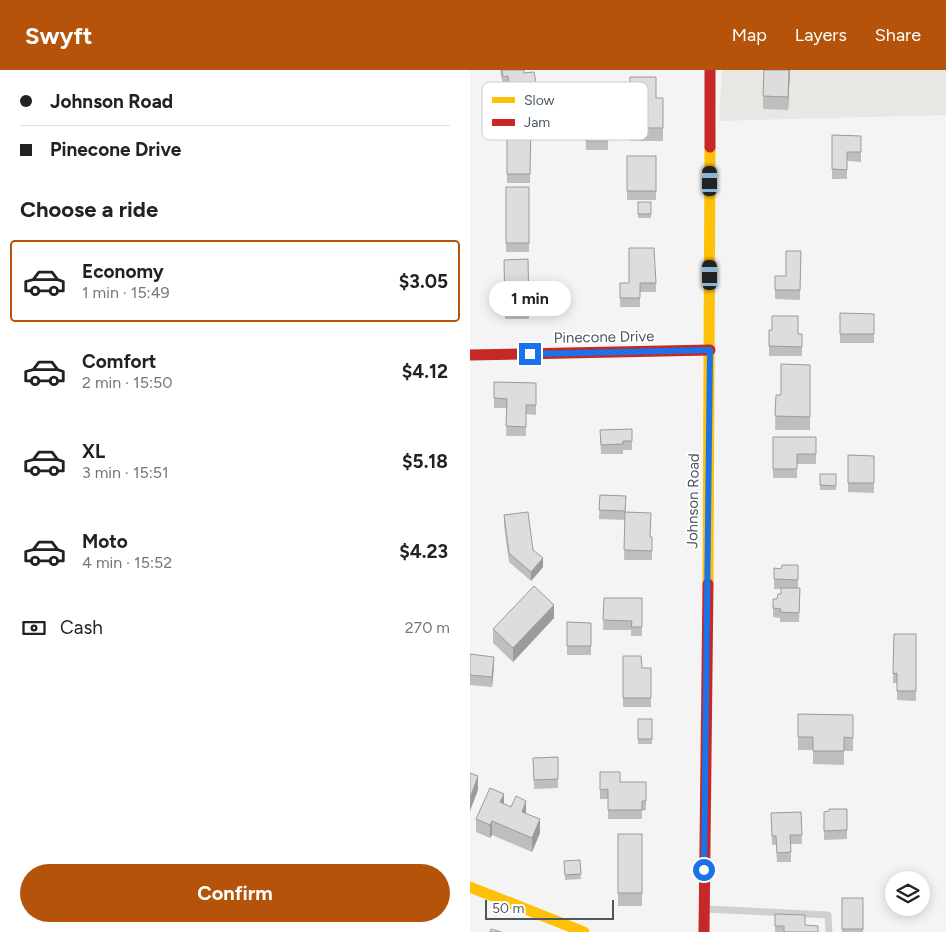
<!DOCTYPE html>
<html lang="en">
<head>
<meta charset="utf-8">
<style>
	body { margin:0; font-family:Figtree,sans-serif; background:#f2f2f2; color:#222; height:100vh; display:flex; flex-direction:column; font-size:19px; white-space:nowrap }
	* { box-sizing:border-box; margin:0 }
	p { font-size:16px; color:#767676 }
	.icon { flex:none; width:28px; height:28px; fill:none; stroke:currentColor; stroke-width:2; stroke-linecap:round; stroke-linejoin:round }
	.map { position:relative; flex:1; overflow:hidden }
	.details { display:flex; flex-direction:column; background:#fff; width:470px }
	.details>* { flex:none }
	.top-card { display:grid; align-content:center; height:110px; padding:0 20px; background:#fff }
	.controls { position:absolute; left:415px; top:801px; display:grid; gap:10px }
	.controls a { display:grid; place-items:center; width:45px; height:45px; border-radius:50%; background:#fff; box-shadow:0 2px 12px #0003; font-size:25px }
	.scale { position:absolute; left:15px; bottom:12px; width:129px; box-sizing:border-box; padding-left:5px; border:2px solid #4a5661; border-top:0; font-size:14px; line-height:18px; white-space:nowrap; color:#4a5661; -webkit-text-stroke:4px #fff; paint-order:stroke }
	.end { position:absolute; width:22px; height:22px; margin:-11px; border:6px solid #1a73e8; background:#fff; box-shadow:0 0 0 2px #fff }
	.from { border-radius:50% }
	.bubble { position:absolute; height:35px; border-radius:18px; background:#fff; box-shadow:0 2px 12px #0003; font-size:16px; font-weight:700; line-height:35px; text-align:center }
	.car { position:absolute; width:15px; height:30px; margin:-15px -8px; border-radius:6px; box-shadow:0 0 4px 1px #0007; background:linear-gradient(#222 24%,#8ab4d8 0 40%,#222 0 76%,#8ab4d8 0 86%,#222 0) }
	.top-card b { display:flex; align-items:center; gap:18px; height:48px; font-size:19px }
	.top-card b+b { border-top:1px solid #e0e0e0 }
	.top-card i { width:12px; height:12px; background:#222 }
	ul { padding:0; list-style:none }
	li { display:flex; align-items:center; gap:15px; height:82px; margin:0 10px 8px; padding:0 10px; border:2px solid transparent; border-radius:5px }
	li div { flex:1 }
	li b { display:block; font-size:19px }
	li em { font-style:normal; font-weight:700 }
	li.active { border-color:#b45309 }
	li>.icon { width:45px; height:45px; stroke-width:1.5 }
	h2 { padding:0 20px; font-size:22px; line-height:60px }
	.pay { display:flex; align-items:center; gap:12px; height:55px; padding:0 20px; font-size:19px }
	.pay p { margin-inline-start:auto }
	.cta { display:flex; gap:10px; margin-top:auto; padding:10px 20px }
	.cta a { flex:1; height:58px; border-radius:30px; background:#b45309; color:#fff; font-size:20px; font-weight:700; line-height:58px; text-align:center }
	header { display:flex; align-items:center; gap:30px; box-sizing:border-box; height:70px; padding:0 25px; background:#b45309; color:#fff }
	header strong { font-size:24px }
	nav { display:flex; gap:28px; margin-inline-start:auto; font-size:18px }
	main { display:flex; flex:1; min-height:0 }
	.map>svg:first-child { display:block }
	.commercial { fill:#e8e7e3 }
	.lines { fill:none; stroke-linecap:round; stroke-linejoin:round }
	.lane { stroke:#ced0d2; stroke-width:7 }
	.slow { stroke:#ffc107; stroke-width:11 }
	.jam { stroke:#c62828; stroke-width:11 }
	.wall { fill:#bebebf }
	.shaded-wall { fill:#9b9b9b }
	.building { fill:#ddddde; stroke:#9b9b9b }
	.route { stroke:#1a73e8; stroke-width:6 }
	.labels { text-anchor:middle; stroke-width:4; stroke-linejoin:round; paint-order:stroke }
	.street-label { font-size:15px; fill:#4a5661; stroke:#fff }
	.key { fill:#fff; stroke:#c9ccd0; stroke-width:1 }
	.key-label { font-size:14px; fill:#4a5661 }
</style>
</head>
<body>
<header>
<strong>Swyft</strong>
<nav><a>Map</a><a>Layers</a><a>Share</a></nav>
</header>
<main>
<section class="details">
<div class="top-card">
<b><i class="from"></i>Johnson Road</b>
<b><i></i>Pinecone Drive</b>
</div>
<h2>Choose a ride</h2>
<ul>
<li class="active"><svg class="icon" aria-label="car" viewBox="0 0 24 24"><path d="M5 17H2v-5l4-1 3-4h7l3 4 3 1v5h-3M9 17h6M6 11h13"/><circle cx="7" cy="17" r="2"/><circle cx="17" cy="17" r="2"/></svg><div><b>Economy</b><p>1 min · 15:49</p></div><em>$3.05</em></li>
<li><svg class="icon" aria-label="car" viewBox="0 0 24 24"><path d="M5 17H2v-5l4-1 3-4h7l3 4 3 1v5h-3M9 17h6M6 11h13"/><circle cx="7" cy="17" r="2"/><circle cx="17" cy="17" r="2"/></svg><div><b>Comfort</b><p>2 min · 15:50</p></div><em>$4.12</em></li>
<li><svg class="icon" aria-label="car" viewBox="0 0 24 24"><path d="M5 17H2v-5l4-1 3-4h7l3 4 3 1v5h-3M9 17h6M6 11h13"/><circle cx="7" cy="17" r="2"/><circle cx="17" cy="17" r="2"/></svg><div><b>XL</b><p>3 min · 15:51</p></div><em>$5.18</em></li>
<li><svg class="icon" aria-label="car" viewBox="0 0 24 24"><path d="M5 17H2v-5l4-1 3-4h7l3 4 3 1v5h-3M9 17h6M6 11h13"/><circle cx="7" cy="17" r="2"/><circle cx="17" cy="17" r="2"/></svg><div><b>Moto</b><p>4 min · 15:52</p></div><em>$4.23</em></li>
</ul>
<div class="pay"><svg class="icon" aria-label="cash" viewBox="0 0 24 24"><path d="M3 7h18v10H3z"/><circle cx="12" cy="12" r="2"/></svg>Cash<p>270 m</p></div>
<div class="cta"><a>Confirm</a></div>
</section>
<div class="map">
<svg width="476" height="862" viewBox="0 0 476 862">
	<rect width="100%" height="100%" fill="#f4f4f4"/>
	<polygon class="commercial" points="252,0 476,0 476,45 249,51"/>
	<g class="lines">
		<polyline class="lane" points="236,839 358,845 359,862"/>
		<g class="slow">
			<polyline points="238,514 240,77"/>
			<polyline points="0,817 114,862"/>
		</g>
		<g class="jam">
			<polyline points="240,0 240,77"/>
			<polyline points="0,285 240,280"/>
			<polyline points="234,862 238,514"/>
		</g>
	</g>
	<g class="wall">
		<polygon points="30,0 54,0 54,3 69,28 69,38 42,42 38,15 33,16"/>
		<polygon points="320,0 318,40 293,39 293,26"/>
		<polygon points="160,7 186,28 193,28 193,71 160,71"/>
		<polygon points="37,50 61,51 60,113 37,113"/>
		<polygon points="115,50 138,51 138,80 116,80"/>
		<polygon points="362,65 391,66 391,92 377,91 377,109 362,109"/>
		<rect x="157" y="86" width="29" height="44"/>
		<rect x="36" y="117" width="23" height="65"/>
		<rect x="168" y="132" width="13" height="16"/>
		<polygon points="331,181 330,230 305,229 305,206 316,206"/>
		<polygon points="58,189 59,249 35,249 34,190"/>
		<polygon points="150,213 186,213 186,222 170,222 170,237 150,237"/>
		<polygon points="370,243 404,244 404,273 370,273"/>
		<polygon points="299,260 332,264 332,286 299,286"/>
		<polygon points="340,295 340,360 305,360 306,325 311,325"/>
		<polygon points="24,312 66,313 66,345 56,344 56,366 36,366 37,338 24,338"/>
		<polygon points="162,359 162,380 153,380 153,384 131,384 130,360"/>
		<polygon points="303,367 346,367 346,394 327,394 327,408 303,408"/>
		<polygon points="378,385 404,386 404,423 378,422"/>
		<rect x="350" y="404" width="16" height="16"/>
		<polygon points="130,425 156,426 156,442 180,467 182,467 182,490 154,490 155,450 129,449"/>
		<polygon points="34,445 63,480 73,497 61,511 39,492 34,455"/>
		<polygon points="328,495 328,518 330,518 329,552 310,552 310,548 303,547 303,529 307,529 311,524 311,519 304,519 304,498 311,499"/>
		<polygon points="134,528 172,528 172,566 161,566 161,560 133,560"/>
		<polygon points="84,548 43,592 23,573 23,559"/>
		<polygon points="97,552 121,553 121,585 97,585"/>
		<polygon points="424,564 446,564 446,631 427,630 427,613 423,613"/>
		<polygon points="0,584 24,596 22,617 0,615"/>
		<polygon points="153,586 172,598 181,598 181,637 153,637"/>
		<polygon points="328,644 383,645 383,681 374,681 374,695 343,694 343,680 328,680"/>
		<rect x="168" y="649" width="14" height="25"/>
		<polygon points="88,687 88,718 64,719 63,688"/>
		<polygon points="130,702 150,712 176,712 176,740 172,741 172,749 138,749 138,729 130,729"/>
		<polygon points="34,734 56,744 70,763 62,782 22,765 20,768 6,762 6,749"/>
		<polygon points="377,739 377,769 354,770 354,742"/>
		<polygon points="331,742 332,774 321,774 321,792 307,792 306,775 302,775 301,743"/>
		<rect x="148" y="764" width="24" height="72"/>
		<polygon points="110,790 111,809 95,810 94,791"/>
		<rect x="372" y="828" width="21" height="34"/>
		<polygon points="305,844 335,855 348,862 305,862"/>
	</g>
	<g class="shaded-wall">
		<polygon points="319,0 320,0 318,40 318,27"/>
		<polygon points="73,488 73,497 61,511 61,502"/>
		<polygon points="84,535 84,548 43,592 43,578"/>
		<polygon points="24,587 24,596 22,617 22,607"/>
		<polygon points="8,706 8,720 0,741 0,728"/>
		<polygon points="34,724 34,737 30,732"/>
		<polygon points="56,731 56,744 52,742"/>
		<polygon points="70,749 70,763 62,782 62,768"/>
		<polygon points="22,751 22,765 20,768 20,755"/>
	</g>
	<g class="building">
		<polygon points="32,0 54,0 54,3 64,2 69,28 42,33 38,6 33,7"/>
		<polygon points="294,0 319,0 318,27 293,26"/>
		<polygon points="160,7 186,7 186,28 193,28 193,58 160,58"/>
		<polygon points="37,50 61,51 60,104 37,104"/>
		<polygon points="115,50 138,51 138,71 116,71"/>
		<polygon points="362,65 391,66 391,82 377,82 377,100 362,99"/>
		<rect x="157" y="86" width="29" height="35"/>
		<rect x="36" y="117" width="23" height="56"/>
		<rect x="168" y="132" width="13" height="12"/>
		<polygon points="159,178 184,178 186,213 170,213 170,228 150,228 150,213 159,213"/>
		<polygon points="316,181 331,181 330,220 305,220 305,206 316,206"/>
		<polygon points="58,189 59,240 35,240 34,190"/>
		<polygon points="370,243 404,244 404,264 370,264"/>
		<polygon points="302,246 328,246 328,264 332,264 332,277 299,276 299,260 302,260"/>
		<polygon points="311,294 340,295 340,347 305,346 306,325 311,325"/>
		<polygon points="24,312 66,313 66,335 56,335 56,357 36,356 37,329 24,328"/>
		<polygon points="162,359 162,371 153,371 153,374 131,375 130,360"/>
		<polygon points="303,367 346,367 346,384 327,384 327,399 303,399"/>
		<polygon points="378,385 404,386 404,413 378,413"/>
		<polygon points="350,404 366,404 366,416 350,415"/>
		<polygon points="130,425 156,426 155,441 129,440"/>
		<polygon points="58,442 63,480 73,488 61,502 39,483 34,445"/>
		<polygon points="155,442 181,443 180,467 182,467 182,481 154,480"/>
		<polygon points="312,495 328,495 328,510 304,509 304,498 311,499"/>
		<polygon points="64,516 84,535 43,578 23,559"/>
		<polygon points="311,518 330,518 329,543 310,542 311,539 303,538 303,529 307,529 308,524 311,524"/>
		<polygon points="134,528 172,528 172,557 161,557 162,551 133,550"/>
		<polygon points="97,552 121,553 121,576 97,576"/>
		<polygon points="424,564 446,564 446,621 427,621 427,603 423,604"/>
		<polygon points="0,584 24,587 22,607 0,605"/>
		<polygon points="153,586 171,586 172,598 181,598 181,628 153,628"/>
		<polygon points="328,644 383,645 383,668 374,667 374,681 343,681 343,667 328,667"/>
		<rect x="168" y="649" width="14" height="20"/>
		<polygon points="88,687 88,709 64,710 63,688"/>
		<polygon points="130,702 150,702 150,712 176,712 176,731 172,731 172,740 138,740 138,719 130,720"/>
		<polygon points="0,703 8,706 0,728"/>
		<polygon points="20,718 34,724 30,732 41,737 46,726 56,731 52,742 70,749 62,768 22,751 20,755 6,749"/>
		<polygon points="359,739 377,739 377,760 354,761 354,742 359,741"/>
		<polygon points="331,742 332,765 320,765 321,782 307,783 306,766 302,766 301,743"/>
		<rect x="148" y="764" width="24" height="59"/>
		<polygon points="110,790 111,804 95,805 94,791"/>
		<rect x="372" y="828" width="21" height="31"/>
		<polygon points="305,844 335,845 335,855 348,856 348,862 314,862 314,856 305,856"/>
		<polygon points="21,859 31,862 20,862"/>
	</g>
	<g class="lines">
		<polyline class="route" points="60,284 240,280 234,800"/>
	</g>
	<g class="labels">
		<g class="street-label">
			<text transform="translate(134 267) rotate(-1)" y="5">Pinecone Drive</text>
			<text transform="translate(223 431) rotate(-89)" y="5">Johnson Road</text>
		</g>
	</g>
	<rect x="12" y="12" width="166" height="58" rx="8" class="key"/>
	<rect x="22" y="27" width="23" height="6" fill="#ffc107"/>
	<rect x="22" y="49" width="23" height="7" fill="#c62828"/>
	<g class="key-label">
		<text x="54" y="35">Slow</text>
		<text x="54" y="57">Jam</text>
	</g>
</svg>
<div class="controls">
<a><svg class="icon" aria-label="layers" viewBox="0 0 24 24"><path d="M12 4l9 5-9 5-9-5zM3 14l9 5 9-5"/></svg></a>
</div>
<div class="scale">50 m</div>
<i class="end from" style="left:234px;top:800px"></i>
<i class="end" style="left:60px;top:284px"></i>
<div class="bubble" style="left:19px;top:211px;width:82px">1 min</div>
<i class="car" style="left:240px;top:111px;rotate:0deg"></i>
<i class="car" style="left:240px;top:205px;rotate:0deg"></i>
</div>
</main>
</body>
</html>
